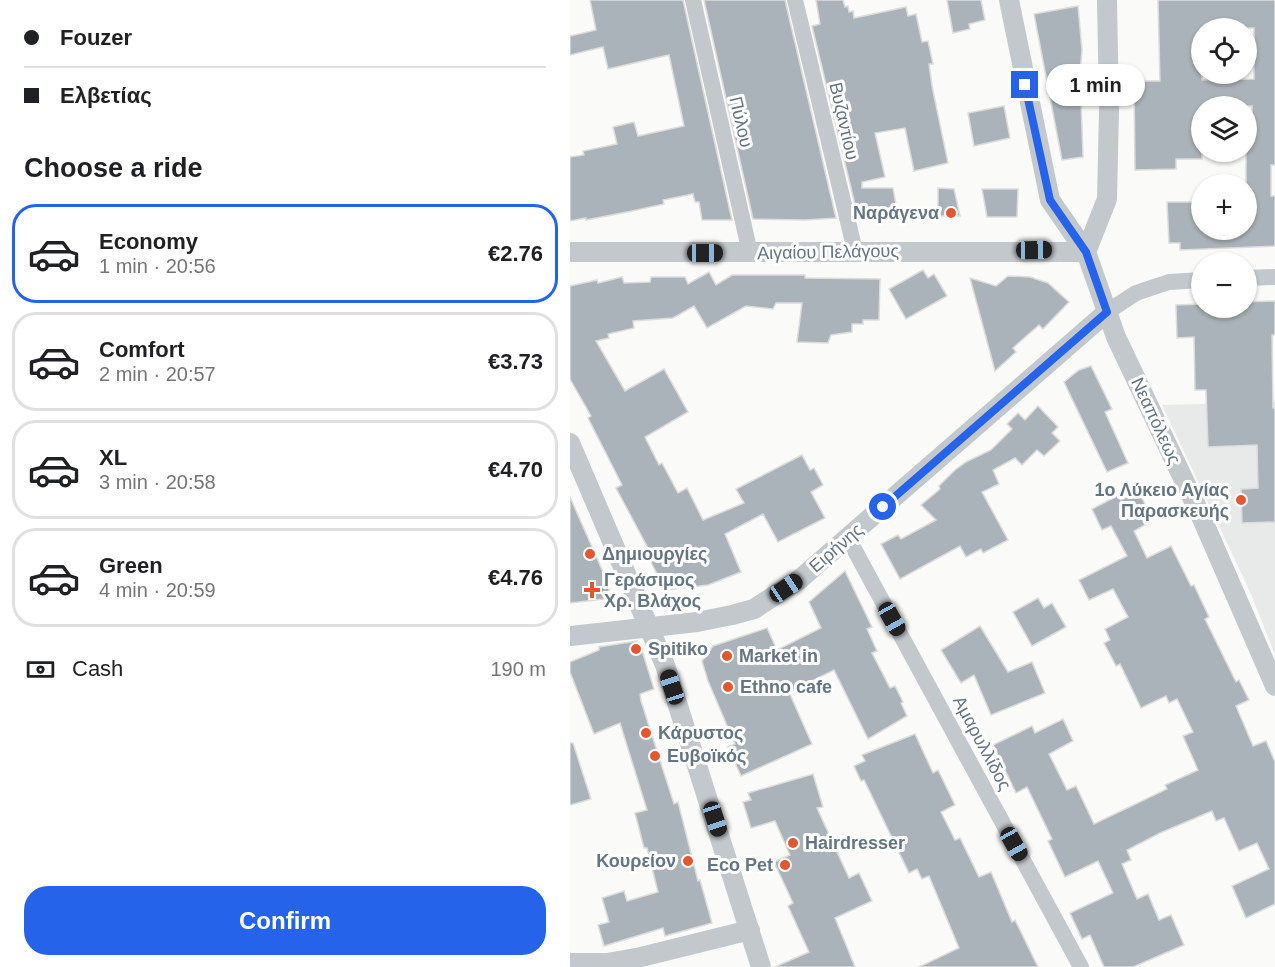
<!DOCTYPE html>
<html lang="en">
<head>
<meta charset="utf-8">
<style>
	body { margin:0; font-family:Arial,sans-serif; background:#f6f6f6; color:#202124; height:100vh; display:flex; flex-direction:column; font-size:22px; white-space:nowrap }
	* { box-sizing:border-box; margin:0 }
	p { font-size:20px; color:#757577 }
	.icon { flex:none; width:33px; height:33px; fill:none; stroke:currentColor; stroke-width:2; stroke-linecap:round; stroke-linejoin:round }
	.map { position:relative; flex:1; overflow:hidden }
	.side { display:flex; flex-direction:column; background:#fff; width:570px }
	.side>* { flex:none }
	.hud { display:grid; align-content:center; height:132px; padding:0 24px; background:#fff }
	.tools { position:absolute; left:621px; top:18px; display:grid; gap:12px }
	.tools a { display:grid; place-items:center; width:66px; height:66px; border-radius:50%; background:#fff; box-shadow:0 2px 4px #0004; font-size:30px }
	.end { position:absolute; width:27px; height:27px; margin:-14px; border:8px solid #2563eb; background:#fff; box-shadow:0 0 0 3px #fff }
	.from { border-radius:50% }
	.bubble { position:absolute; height:42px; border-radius:21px; background:#fff; box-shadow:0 2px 4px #0004; font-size:20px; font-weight:700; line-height:42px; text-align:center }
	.car { position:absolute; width:18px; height:36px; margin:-18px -9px; border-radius:8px; box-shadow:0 0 4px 2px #0007; background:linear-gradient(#222 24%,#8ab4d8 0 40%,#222 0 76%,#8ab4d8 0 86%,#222 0) }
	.hud b { display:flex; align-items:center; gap:21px; height:57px; font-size:22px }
	.hud b+b { border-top:2px solid #e0e0e0 }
	.hud i { width:15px; height:15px; background:#202124 }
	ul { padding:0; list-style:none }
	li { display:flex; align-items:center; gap:18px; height:99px; margin:0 12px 9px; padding:0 12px; border:3px solid #e0e0e0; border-radius:24px }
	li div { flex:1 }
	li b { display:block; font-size:22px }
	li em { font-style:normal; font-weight:700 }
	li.active { border-color:#2563eb }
	li>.icon { width:54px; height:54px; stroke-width:1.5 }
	h2 { padding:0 24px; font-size:27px; line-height:72px }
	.pay { display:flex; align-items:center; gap:15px; height:66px; padding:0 24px; font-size:22px }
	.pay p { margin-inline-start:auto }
	.cta { display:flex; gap:12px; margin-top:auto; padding:12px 24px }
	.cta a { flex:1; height:69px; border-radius:24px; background:#2563eb; color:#fff; font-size:24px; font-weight:700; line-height:69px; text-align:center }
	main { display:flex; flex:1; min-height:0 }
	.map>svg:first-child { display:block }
	.built { fill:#e8e9e9 }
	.building { fill:#aab3b9; stroke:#dcdcda; stroke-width:1.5; fill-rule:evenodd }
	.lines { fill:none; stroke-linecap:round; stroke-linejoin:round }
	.minor { stroke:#c3c8cc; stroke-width:16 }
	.tertiary { stroke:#c3c8cc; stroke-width:20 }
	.route { stroke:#2563eb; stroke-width:8 }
	.poi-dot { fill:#e4572e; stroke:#fff; stroke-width:2 }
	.labels { text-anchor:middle; stroke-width:6; stroke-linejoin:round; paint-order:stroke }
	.street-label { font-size:18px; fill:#657683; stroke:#fff }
	.poi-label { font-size:18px; font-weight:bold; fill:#657683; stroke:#fff; text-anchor:start }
</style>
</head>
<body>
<main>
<section class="side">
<div class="hud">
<b><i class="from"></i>Fouzer</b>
<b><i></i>Ελβετίας</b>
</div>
<h2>Choose a ride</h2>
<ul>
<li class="active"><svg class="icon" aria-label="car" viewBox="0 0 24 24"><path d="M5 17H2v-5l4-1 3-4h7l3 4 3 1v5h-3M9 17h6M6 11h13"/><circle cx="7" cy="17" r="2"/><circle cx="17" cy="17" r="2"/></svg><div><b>Economy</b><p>1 min · 20:56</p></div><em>€2.76</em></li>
<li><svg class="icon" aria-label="car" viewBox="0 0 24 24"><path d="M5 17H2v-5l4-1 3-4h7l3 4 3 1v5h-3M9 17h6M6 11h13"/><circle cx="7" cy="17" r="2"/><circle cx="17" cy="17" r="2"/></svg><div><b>Comfort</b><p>2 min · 20:57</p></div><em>€3.73</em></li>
<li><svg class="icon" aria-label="car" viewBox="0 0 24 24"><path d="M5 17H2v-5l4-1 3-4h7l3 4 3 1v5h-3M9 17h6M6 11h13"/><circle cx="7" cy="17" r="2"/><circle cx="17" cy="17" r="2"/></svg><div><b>XL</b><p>3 min · 20:58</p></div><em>€4.70</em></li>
<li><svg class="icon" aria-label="car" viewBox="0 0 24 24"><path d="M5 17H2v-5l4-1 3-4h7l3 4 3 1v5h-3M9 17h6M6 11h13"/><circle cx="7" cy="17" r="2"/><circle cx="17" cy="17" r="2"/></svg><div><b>Green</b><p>4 min · 20:59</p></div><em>€4.76</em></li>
</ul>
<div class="pay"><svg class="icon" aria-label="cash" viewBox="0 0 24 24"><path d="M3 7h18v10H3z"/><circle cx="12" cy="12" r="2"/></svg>Cash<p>190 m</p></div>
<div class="cta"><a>Confirm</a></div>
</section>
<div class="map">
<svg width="705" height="967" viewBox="0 0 705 967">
	<rect width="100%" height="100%" fill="#fafaf8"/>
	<polygon class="built" points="705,402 705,655 681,594 592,405"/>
	<g class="building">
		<polygon points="20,0 113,0 162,220 132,220 129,202 125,202 123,194 93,200 94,204 62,211 16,220 16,218 0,221 0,157 14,155 13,151 47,144 43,127 64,122 68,136 114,126 99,55 38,69 33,47 0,55 0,36 26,30"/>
		<polygon points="134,0 215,0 266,218 235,220 183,219"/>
		<polygon points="246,0 273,0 275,7 278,6 279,12 283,11 284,18 336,7 338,16 346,14 352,42 358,41 363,64 359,64 362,86 378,163 344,171 335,128 305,133 315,177 292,182 292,188 323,188 327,210 288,217 242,26 250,24"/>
		<polygon points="377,0 411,0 415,20 399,24 400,29 383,33"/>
		<path d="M588 0H705V165H701V196H705V246L610 250V243H599L597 202H632V230H676V136H682V106H632V159H606V169L565 170 564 81H590ZM632 28H684V79L632 80Z"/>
		<polygon points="508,6 512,50 510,73 513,157 492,160 464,14"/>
		<polygon points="434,106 440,138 404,146 398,113"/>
		<polygon points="368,188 384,189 390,216 368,216"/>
		<polygon points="412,189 448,189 447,217 417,217"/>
		<polygon points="353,270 358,278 364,274 377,296 336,319 319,289"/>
		<polygon points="139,272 146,285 162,275 235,275 235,278 310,279 309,320 293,320 293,324 282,324 282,332 261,335 258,343 227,342 232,303 206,303 203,309 176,306 137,328 124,306 103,318 63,321 64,328 38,334 39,338 26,341 55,391 94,369 118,412 75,437 89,465 92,463 108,493 117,488 133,520 174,503 166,489 232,455 240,470 244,468 253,485 241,492 255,518 208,542 193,514 155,534 171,572 138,585 95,590 76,552 79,550 46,488 52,485 18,418 21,416 0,379 0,286 27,280 28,283 52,277 54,283 80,282 81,277 115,277 118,284"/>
		<polygon points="438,276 460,277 478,283 499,302 473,329 469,325 443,348 446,352 425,371 400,278 426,286"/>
		<polygon points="705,301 705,335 702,335 703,408 705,408 705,522 672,523 671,489 688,488 687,445 638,447 636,390 625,390 624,337 607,338 606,305 632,304 632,308 676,308 676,302"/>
		<polygon points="521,366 542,409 535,412 558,463 537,472 494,382 509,370"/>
		<polygon points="468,406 488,427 482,433 490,441 474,456 467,450 452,465 445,458 423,470 429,484 412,492 438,540 413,553 411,549 396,557 390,546 330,579 311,544 328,535 331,539 366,520 351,505 370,489 369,486 385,470 396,462 421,450 442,429 437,424 448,413 455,420"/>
		<polygon points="568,491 575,504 563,511 567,509 575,525 564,531 577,558 601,546 621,586 624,585 639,617 635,619 666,682 669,680 679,700 666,706 683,746 696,741 705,762 705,904 676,918 662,886 699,869 687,843 669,851 654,818 646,821 642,811 590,833 557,850 561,860 552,864 567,899 578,894 589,920 601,915 614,945 563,967 534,967 520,935 512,939 500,913 543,893 528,861 495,877 478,841 482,839 457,787 446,793 423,745 462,726 465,733 493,719 503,741 479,754 497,790 506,786 524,824 597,789 595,785 628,770 613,736 623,732 607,699 599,703 596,696 571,708 550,664 546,666 534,643 540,640 535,629 558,617 543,589 519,600 509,580 557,556 541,526 532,530 522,509 547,496 551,500"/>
		<polygon points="0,497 40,588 34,599 0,603"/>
		<polygon points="275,571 302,627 297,629 307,651 302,653 320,688 325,686 333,702 331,703 337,716 298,739 264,670 219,692 242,744 171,776 158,747 165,744 138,681 132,661 143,646 197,628 207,650 251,628 239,602"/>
		<polygon points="468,598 474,608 482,603 496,627 462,646 443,612"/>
		<polygon points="410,626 438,672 462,662 475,693 421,715 404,675 391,683 371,650"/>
		<polygon points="67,641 71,647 84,689 70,694 71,701 104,804 108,802 128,881 130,880 142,923 95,936 93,928 34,946 28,925 39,922 32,898 54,891 57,901 88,892 77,848 74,848 65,813 77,810 50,723 24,734 0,672 0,662 29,650 29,647"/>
		<polygon points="345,734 363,773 368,770 385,805 371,812 385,840 390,838 409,877 421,872 442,922 445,920 468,967 349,967 389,948 359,876 352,879 347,869 339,873 294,780 291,781 284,766 295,761 292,755"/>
		<polygon points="0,743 3,743 21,799 0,805"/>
		<polygon points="243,774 253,807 247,808 279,878 289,873 302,901 265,918 285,967 205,967 239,952 218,906 223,903 204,862 220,855 205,821 181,828 173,802 181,800 178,793"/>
	</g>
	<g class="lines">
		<g class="minor">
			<polyline points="123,0 180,253"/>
			<polyline points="225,0 285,251"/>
			<polyline points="676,278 705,277"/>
			<polyline points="537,312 566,293 599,282 632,280"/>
			<polyline points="278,538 511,967"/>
		</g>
		<g class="tertiary">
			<polyline points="439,0 480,200 516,252 546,337 630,514 705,686"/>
			<polyline points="0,252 516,252"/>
			<polyline points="516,252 537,199 539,110 537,0"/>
			<polyline points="0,443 95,665 191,967"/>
			<polyline points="0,636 127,622 162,615 184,609 230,579 537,312"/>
			<polyline points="0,963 37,963 71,957 180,930"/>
		</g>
	</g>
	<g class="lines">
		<polyline class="route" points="313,507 537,312 516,252 480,200 455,85"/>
	</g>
	<g class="poi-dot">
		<circle cx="381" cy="213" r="6"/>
		<circle cx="671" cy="500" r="6"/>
		<circle cx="20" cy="554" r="6"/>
		<path d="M19 581h6v6h6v6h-6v6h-6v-6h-6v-6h6z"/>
		<circle cx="66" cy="649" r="6"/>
		<circle cx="157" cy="656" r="6"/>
		<circle cx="158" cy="687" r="6"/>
		<circle cx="76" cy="733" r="6"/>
		<circle cx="85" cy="756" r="6"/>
		<circle cx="223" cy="843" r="6"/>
		<circle cx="118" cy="861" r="6"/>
		<circle cx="215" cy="865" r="6"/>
	</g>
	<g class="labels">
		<g class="street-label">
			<text transform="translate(274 121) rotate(77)" y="6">Βυζαντίου</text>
			<text transform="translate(171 122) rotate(77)" y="6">Πύλου</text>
			<text transform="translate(258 252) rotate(-1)" y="6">Αιγαίου Πελάγους</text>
			<text transform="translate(586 421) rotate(65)" y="6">Νεαπόλεως</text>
			<text transform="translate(266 548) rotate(-41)" y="6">Ειρήνης</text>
			<text transform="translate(412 743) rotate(62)" y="6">Αμαρυλλίδος</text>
		</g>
		<g class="poi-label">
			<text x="369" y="219" text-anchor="end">Ναράγενα</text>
			<text x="659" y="496" text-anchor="end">1ο Λύκειο Αγίας<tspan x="659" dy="21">Παρασκευής</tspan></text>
			<text x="32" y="560">Δημιουργίες</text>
			<text x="34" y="586">Γεράσιμος<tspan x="34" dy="21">Χρ. Βλάχος</tspan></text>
			<text x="78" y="655">Spitiko</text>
			<text x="169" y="662">Market in</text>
			<text x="170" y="693">Ethno cafe</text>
			<text x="88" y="739">Κάρυστος</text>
			<text x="97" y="762">Ευβοϊκός</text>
			<text x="235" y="849">Hairdresser</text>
			<text x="106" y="867" text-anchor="end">Κουρείον</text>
			<text x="203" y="871" text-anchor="end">Eco Pet</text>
		</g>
	</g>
</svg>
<div class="tools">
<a><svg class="icon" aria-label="locate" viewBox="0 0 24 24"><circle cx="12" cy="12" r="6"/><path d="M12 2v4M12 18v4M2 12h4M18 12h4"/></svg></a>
<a><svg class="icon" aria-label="layers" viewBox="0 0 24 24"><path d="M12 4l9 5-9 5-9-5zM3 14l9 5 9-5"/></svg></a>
<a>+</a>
<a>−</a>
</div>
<i class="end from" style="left:313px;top:507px"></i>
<i class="end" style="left:455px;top:85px"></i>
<div class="bubble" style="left:476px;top:64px;width:99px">1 min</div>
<i class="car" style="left:464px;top:250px;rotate:89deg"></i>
<i class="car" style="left:135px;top:253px;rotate:90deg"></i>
<i class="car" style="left:216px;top:588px;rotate:56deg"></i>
<i class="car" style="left:322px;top:619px;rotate:151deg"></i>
<i class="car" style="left:102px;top:687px;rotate:342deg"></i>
<i class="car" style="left:145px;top:819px;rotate:162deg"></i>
<i class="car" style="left:444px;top:844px;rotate:151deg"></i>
</div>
</main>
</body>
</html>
